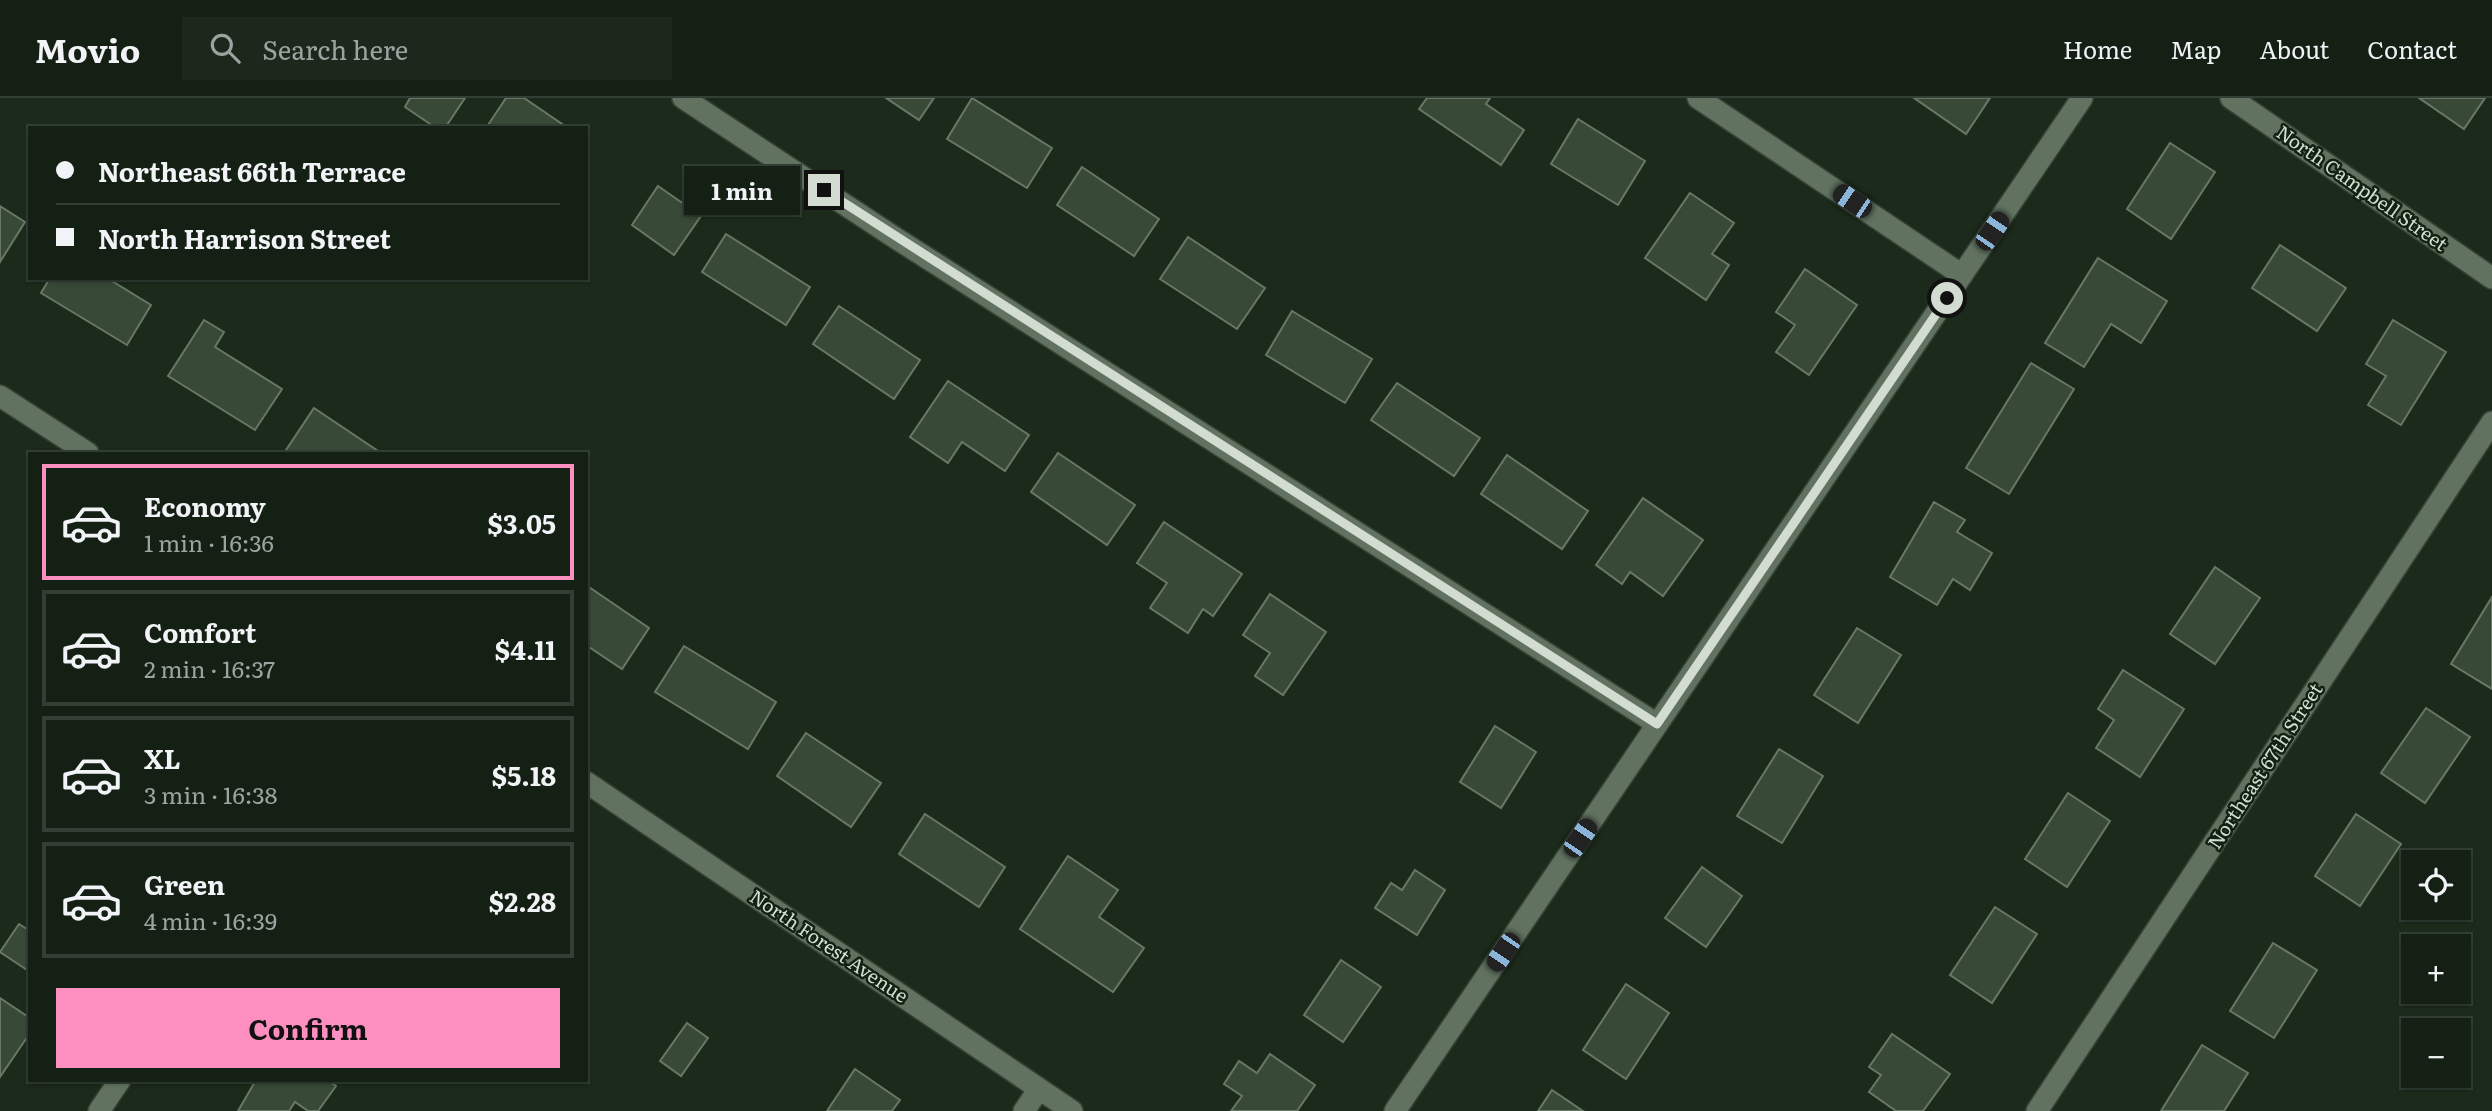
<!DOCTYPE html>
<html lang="en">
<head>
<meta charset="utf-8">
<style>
	body { margin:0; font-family:Literata,serif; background:#1d281d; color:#f1f3f6; height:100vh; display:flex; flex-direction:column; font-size:26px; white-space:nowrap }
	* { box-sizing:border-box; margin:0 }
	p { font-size:23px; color:#9da3a0 }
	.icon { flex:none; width:38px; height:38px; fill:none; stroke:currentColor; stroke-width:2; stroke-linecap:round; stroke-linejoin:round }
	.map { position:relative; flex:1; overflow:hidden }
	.side { position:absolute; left:28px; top:354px; width:560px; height:630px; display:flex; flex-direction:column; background:#142014; border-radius:0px; box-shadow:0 2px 5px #0004,0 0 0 2px #333e34 }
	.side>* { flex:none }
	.top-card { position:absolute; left:28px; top:28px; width:560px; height:154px; border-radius:0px; box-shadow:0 2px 5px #0004,0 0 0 2px #333e34; display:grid; align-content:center; height:154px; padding:0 28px; background:#142014 }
	.fabs { position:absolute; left:2401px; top:752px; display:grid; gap:14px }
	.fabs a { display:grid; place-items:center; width:70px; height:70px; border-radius:0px; background:#142014; box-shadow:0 2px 5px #0004,0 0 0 2px #333e34; font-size:35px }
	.end { position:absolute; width:32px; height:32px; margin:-16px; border:9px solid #d2dcd1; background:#111; box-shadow:0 0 0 4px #111 }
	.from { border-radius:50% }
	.bubble { position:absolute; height:49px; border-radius:0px; background:#142014; box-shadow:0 2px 5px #0004,0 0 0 2px #333e34; font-size:23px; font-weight:700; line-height:49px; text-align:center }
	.car { position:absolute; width:21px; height:42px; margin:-21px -10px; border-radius:9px; box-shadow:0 0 5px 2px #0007; background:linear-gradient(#222 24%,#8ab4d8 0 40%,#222 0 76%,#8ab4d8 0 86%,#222 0) }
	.top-card b { display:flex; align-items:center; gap:24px; height:66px; font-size:26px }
	.top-card b+b { border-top:2px solid #333e34 }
	.top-card i { width:18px; height:18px; background:#f1f3f6 }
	ul { padding:12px 0 0; list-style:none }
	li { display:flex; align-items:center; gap:21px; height:116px; margin:0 14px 10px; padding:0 14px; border:4px solid #333e34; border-radius:0px }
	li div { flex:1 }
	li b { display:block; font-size:26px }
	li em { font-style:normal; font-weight:700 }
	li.current { border-color:#fd8ec0 }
	li>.icon { width:63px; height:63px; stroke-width:1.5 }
	.action { display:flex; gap:14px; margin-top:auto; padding:14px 28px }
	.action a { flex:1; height:80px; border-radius:0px; background:#fd8ec0; color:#111; font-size:28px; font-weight:700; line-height:80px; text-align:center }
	header { display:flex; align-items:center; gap:42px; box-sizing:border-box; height:98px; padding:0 35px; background:#142014; border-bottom:2px solid #333e34 }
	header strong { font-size:33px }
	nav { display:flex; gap:38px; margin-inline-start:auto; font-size:24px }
	.search { width:490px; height:63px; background:#1d281d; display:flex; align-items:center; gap:18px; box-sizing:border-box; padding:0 24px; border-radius:0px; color:#9da3a0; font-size:26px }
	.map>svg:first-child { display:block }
	.building { fill:#384937; stroke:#677865; stroke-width:2 }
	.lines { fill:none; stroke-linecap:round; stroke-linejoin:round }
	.minor-casing { stroke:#364336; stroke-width:24 }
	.minor { stroke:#617360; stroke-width:21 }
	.route { stroke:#d2dcd1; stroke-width:9 }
	.labels { text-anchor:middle; stroke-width:5; stroke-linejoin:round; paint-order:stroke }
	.street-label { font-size:19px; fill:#d2dcd1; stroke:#122111 }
</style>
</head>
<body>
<header>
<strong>Movio</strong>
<div class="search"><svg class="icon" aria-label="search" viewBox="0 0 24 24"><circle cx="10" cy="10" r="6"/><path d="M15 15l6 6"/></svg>Search here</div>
<nav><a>Home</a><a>Map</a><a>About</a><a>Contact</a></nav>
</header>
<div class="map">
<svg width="2492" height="1013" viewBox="0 0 2492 1013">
	<rect width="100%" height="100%" fill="#1b2a1a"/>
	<g class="building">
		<polygon points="410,0 465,0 445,30 436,30 405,9"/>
		<polygon points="506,0 524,0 568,30 486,30"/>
		<polygon points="886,0 934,0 919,22"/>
		<polygon points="972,0 1052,50 1027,90 947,41"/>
		<polygon points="1427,0 1490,0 1486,6 1524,32 1501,67 1419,11"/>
		<polygon points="1914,0 1990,0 1966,36"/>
		<polygon points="2419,0 2485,0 2464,31"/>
		<polygon points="1578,21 1645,63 1618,107 1551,66"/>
		<polygon points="2170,45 2215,74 2171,141 2127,111"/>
		<polygon points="1082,69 1159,121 1134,158 1057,107"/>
		<polygon points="658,88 701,118 674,157 632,127"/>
		<polygon points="1690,95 1734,125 1712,156 1729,167 1706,202 1645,160"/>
		<polygon points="0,108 25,124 0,164"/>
		<polygon points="726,136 810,189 786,227 702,174"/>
		<polygon points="1188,139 1265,190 1237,231 1160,181"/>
		<polygon points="2280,147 2346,190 2317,233 2252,190"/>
		<polygon points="2098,160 2167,203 2141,245 2111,226 2084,269 2045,245"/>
		<polygon points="1805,171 1857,207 1809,277 1776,254 1795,227 1776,214"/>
		<polygon points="50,180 107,180 151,207 127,247 41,195"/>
		<polygon points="839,208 920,262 894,301 813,246"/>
		<polygon points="1292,213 1372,261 1345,305 1266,257"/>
		<polygon points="204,222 224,234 215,249 282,291 255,332 168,278"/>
		<polygon points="2393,222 2446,254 2401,327 2368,307 2386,278 2366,266"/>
		<polygon points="2031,265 2074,291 2009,396 1966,370"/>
		<polygon points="948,283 1029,337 1005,373 962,344 948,365 910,339"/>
		<polygon points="1397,285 1480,340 1454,378 1371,322"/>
		<polygon points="314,310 381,355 290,355 286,352"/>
		<polygon points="1058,355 1135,407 1107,447 1031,394"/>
		<polygon points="1507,357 1588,413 1562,451 1481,396"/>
		<polygon points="1643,400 1703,442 1663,498 1630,474 1622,486 1596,467"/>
		<polygon points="1934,404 1965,422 1957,434 1992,455 1970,492 1953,481 1937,507 1890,479"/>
		<polygon points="1164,424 1242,476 1213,518 1203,511 1188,535 1150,510 1167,485 1137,465"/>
		<polygon points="2215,469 2260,500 2215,566 2170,536"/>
		<polygon points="586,487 649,530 622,571 586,547"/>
		<polygon points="1270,496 1326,534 1283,597 1255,578 1270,555 1243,537"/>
		<polygon points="2492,499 2492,591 2451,566"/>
		<polygon points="1857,530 1901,557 1858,625 1814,597"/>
		<polygon points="684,548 776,604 748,651 655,594"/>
		<polygon points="2123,572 2184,611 2140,679 2096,650 2114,622 2098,611"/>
		<polygon points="2426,610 2470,639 2425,705 2381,675"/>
		<polygon points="1495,628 1536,654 1501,710 1460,684"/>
		<polygon points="806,635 881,685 851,729 777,678"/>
		<polygon points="1779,651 1823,678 1782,745 1737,718"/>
		<polygon points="2068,695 2110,723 2067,789 2025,761"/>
		<polygon points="925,716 1005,769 979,809 899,756"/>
		<polygon points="2356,716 2401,746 2360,808 2315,778"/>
		<polygon points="1068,758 1118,792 1099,819 1144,850 1113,894 1020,831"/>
		<polygon points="1702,769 1742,798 1706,849 1665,820"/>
		<polygon points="1415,772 1445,792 1417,837 1375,810 1391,785 1402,792"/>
		<polygon points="1995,809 2037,836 1992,905 1950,877"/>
		<polygon points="19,826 30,833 30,874 0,854"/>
		<polygon points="2273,845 2317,872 2274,940 2230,913"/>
		<polygon points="1341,862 1381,889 1343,944 1304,917"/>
		<polygon points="1626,886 1669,915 1626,981 1583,952"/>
		<polygon points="0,900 30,920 30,935 0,979"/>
		<polygon points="687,925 708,940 681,978 660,963"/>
		<polygon points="1892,936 1950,976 1923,1013 1896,1013 1869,994 1881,977 1869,969"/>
		<polygon points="2202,947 2248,975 2224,1013 2161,1013"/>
		<polygon points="1270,956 1315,987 1297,1013 1231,1013 1242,998 1224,986 1239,963 1257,975"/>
		<polygon points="855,971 900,1002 892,1013 827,1013"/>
		<polygon points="256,982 327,982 336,988 318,1013 308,1013 295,1004 289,1013 238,1013"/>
		<polygon points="1552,992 1583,1013 1538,1013"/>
	</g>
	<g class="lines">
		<g class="minor-casing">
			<g id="minor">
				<polyline points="683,0 894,139 1657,626"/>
				<polyline points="1698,0 1962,177"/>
				<polyline points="2231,0 2492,180"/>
				<polyline points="0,298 88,355"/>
				<polyline points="586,684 1072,1013"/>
				<polyline points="99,1013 120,982"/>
				<polyline points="1024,1013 1039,991"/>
				<polyline points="1395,1013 2082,0"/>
				<polyline points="2037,1013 2492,324"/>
			</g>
		</g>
		<use href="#minor" class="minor"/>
	</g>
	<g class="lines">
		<polyline class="route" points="824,92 1657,626 1947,200"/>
	</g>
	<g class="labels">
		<g class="street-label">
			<text transform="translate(2362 90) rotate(35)" y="7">North Campbell Street</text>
			<text transform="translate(2265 668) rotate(-57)" y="7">Northeast 67th Street</text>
			<text transform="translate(829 848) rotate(34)" y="7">North Forest Avenue</text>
		</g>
	</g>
</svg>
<div class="fabs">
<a><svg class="icon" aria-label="locate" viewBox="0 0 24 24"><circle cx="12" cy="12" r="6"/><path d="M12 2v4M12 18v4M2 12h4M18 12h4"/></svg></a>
<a>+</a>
<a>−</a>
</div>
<i class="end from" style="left:1947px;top:200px"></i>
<i class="end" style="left:824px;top:92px"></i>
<div class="bubble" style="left:684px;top:68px;width:116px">1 min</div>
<i class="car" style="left:1852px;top:103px;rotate:304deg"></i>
<i class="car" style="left:1992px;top:133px;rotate:34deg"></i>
<i class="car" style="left:1580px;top:740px;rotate:34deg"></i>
<i class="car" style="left:1503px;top:854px;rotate:214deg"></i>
<div class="top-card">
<b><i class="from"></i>Northeast 66th Terrace</b>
<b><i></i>North Harrison Street</b>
</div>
<section class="side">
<ul>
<li class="current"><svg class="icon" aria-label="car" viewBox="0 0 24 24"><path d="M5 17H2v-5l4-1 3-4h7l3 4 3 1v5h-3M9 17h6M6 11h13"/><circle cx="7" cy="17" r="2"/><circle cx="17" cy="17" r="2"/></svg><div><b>Economy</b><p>1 min · 16:36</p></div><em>$3.05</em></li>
<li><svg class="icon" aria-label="car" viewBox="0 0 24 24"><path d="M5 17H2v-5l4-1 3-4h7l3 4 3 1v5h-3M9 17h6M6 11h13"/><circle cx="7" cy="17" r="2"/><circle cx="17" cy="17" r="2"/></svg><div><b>Comfort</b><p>2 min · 16:37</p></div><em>$4.11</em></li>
<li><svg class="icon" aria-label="car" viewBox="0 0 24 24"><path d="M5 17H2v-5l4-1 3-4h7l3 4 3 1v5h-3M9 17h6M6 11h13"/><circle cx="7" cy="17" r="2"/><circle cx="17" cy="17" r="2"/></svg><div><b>XL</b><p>3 min · 16:38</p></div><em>$5.18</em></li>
<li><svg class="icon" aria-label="car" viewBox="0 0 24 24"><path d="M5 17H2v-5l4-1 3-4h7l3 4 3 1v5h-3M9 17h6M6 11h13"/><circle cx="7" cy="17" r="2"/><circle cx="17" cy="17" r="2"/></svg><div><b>Green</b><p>4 min · 16:39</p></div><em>$2.28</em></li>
</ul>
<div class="action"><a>Confirm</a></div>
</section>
</div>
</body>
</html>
